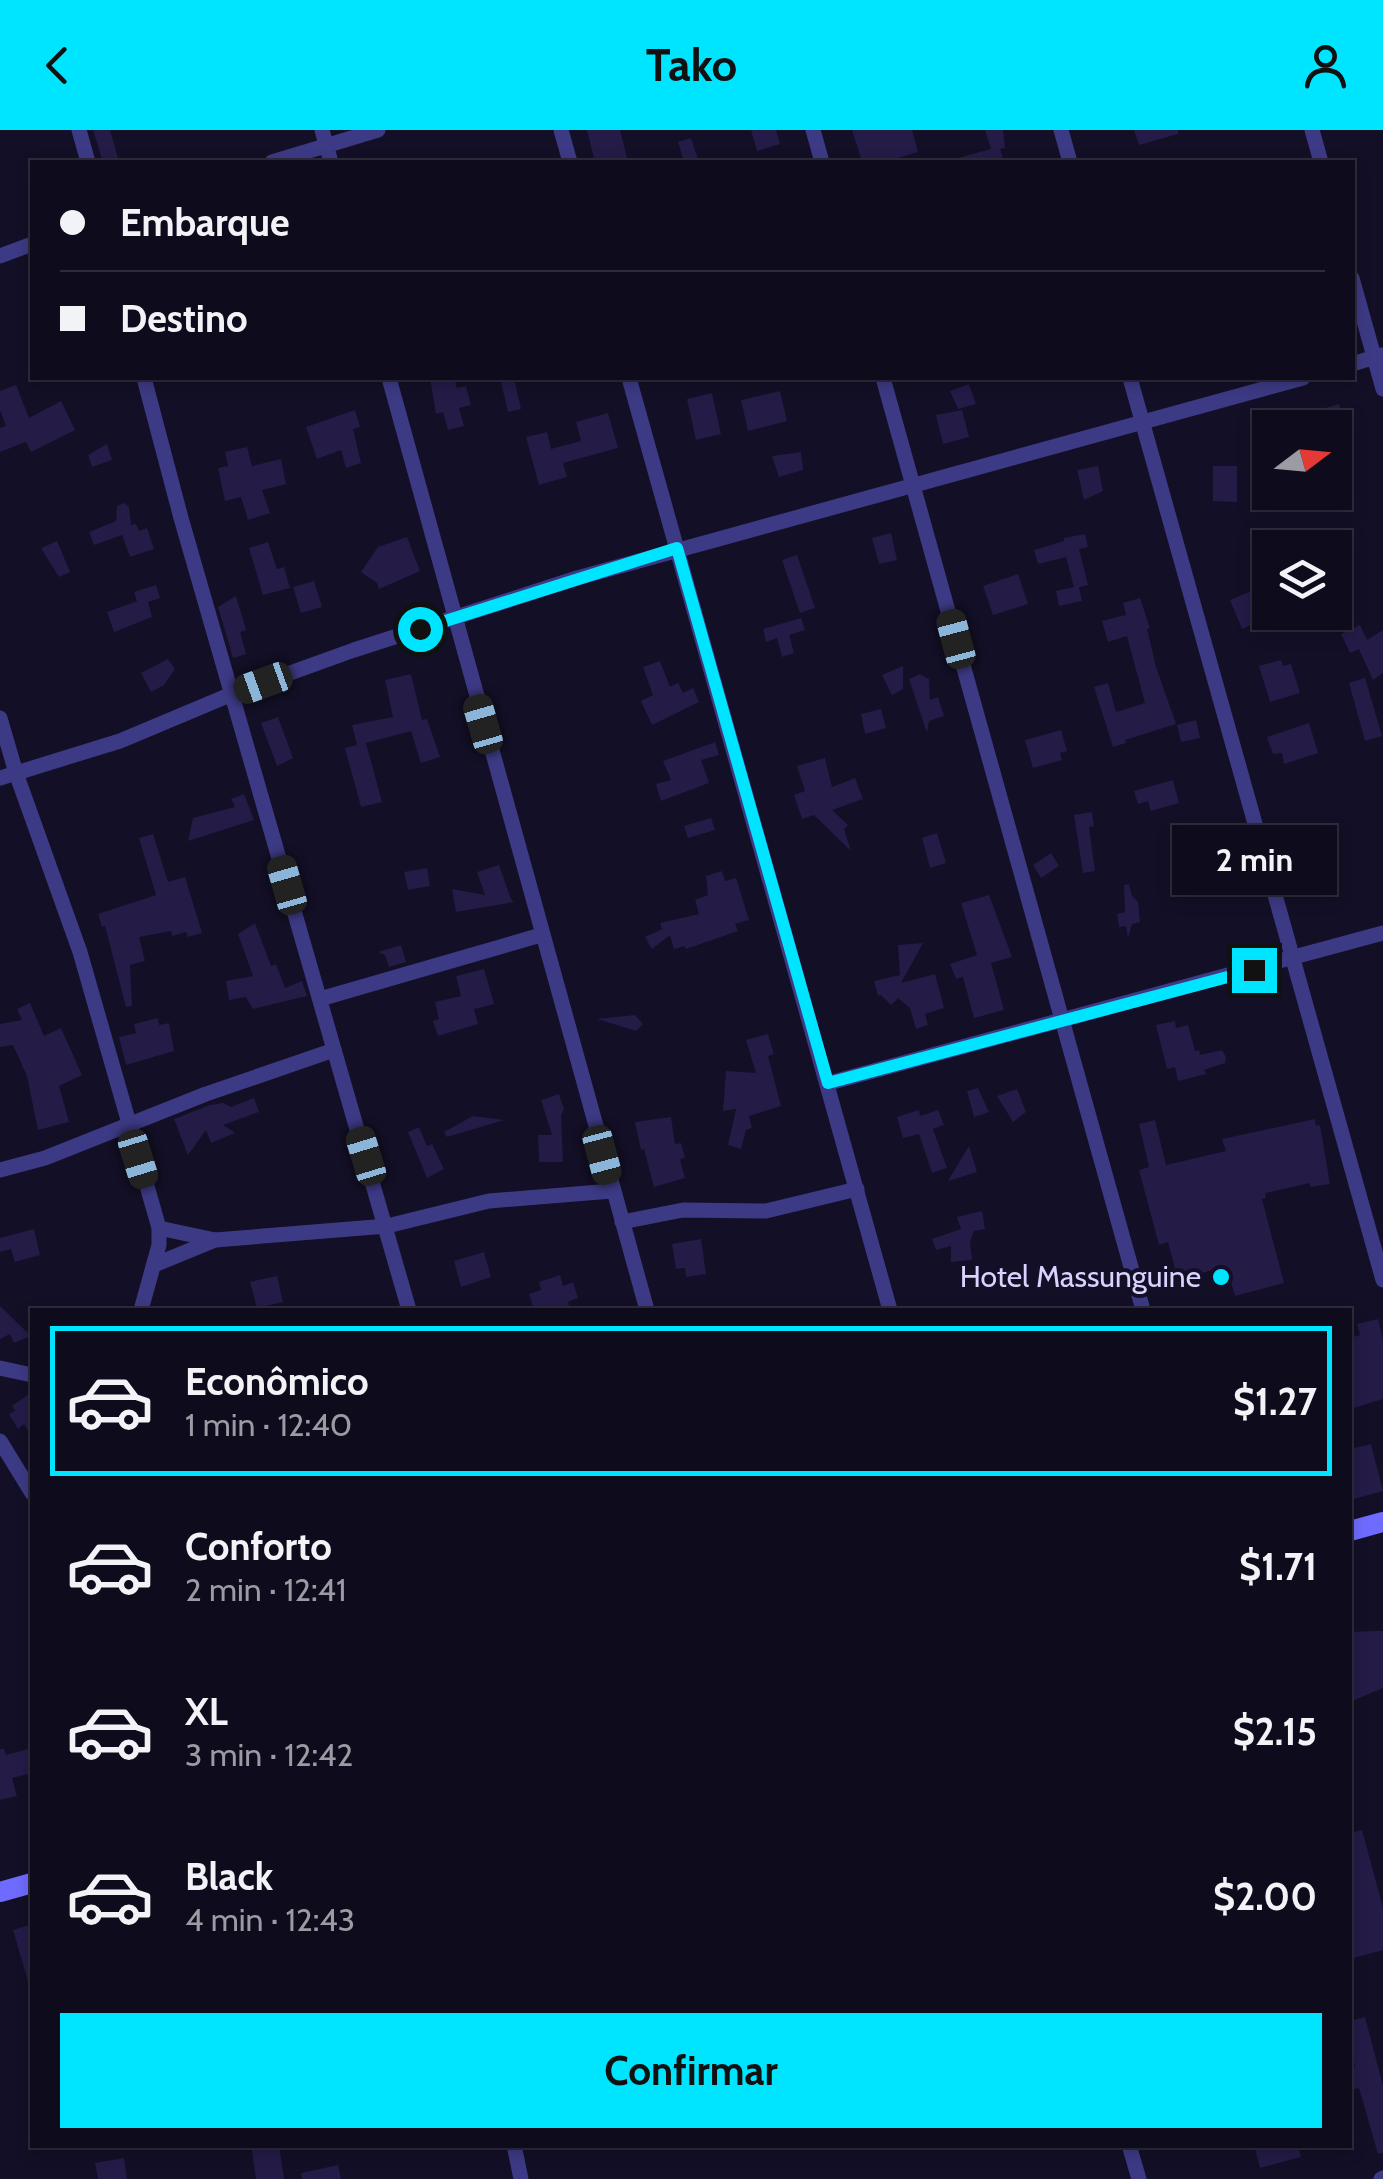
<!DOCTYPE html>
<html lang="pt">
<head>
<meta charset="utf-8">
<style>
	body { margin:0; font-family:Cabin,sans-serif; background:#171425; color:#f1f3f6; height:100vh; display:flex; flex-direction:column; font-size:38px; white-space:nowrap }
	* { box-sizing:border-box; margin:0 }
	p { font-size:32px; color:#9b9ba3 }
	.icon { flex:none; width:55px; height:55px; fill:none; stroke:currentColor; stroke-width:2; stroke-linecap:round; stroke-linejoin:round }
	.map { position:relative; flex:1; overflow:hidden }
	.drawer { position:absolute; left:30px; top:1178px; width:1322px; height:840px; display:flex; flex-direction:column; background:#0e0b1c; border-radius:0px; box-shadow:0 5px 15px #0003,0 0 0 2px #2e2b3b }
	.drawer>* { flex:none }
	.top-card { position:absolute; left:30px; top:30px; width:1325px; height:220px; border-radius:0px; box-shadow:0 5px 15px #0003,0 0 0 2px #2e2b3b; display:grid; align-content:center; height:220px; padding:0 30px; background:#0e0b1c }
	.needle { width:65px; rotate:74deg }
	.fabs { position:absolute; left:1252px; top:280px; display:grid; gap:20px }
	.fabs a { display:grid; place-items:center; width:100px; height:100px; border-radius:0px; background:#0e0b1c; box-shadow:0 5px 15px #0003,0 0 0 2px #2e2b3b; font-size:50px }
	.end { position:absolute; width:45px; height:45px; margin:-22px; border:12px solid #00e5ff; background:#111; box-shadow:0 0 0 5px #111 }
	.from { border-radius:50% }
	.bubble { position:absolute; height:70px; border-radius:0px; background:#0e0b1c; box-shadow:0 5px 15px #0003,0 0 0 2px #2e2b3b; font-size:32px; font-weight:700; line-height:70px; text-align:center }
	.car { position:absolute; width:30px; height:60px; margin:-30px -15px; border-radius:12px; box-shadow:0 0 8px 2px #0007; background:linear-gradient(#222 24%,#8ab4d8 0 40%,#222 0 76%,#8ab4d8 0 86%,#222 0) }
	.top-card b { display:flex; align-items:center; gap:35px; height:95px; font-size:38px }
	.top-card b+b { border-top:2px solid #2e2b3b }
	.top-card i { width:25px; height:25px; background:#f1f3f6 }
	ul { padding:18px 0 0; list-style:none }
	li { display:flex; align-items:center; gap:30px; height:150px; margin:0 20px 15px; padding:0 10px; border:5px solid transparent; border-radius:0px }
	li div { flex:1 }
	li b { display:block; font-size:38px }
	li em { font-style:normal; font-weight:700 }
	li.selected { border-color:#00e5ff }
	li>.icon { width:90px; height:90px; stroke-width:1.5 }
	.primary-button { display:flex; gap:20px; margin-top:auto; padding:20px 30px }
	.primary-button a { flex:1; height:115px; border-radius:0px; background:#00e5ff; color:#111; font-size:40px; font-weight:700; line-height:115px; text-align:center }
	header { display:flex; justify-content:space-between; align-items:center; height:130px; padding:0 30px; background:#00e5ff; color:#111; font-size:45px; font-weight:700 }
	.map>svg:first-child { display:block }
	.building { fill:#241b47 }
	.lines { fill:none; stroke-linecap:round; stroke-linejoin:round }
	.minor { stroke:#3d3a85; stroke-width:15 }
	.secondary { stroke:#6f6bff; stroke-width:20 }
	.route { stroke:#00e5ff; stroke-width:12 }
	.poi-dot { fill:#00e5ff; stroke:#130f26; stroke-width:4 }
	.labels { text-anchor:middle; stroke-width:8; stroke-linejoin:round; paint-order:stroke }
	.poi-label { font-size:30px; fill:#d9d4ff; stroke:#130f26; text-anchor:end }
</style>
</head>
<body>
<header><svg class="icon" aria-label="back" viewBox="0 0 24 24"><path d="M15 5l-7 7 7 7"/></svg>Tako<svg class="icon" aria-label="person" viewBox="0 0 24 24"><circle cx="12" cy="8" r="4"/><path d="M4 21q1-7 8-7t8 7"/></svg></header>
<div class="map">
<svg width="1383" height="2049" viewBox="0 0 1383 2049">
	<rect width="100%" height="100%" fill="#130f26"/>
	<g class="building">
		<polygon points="93,0 110,0 119,32 103,32"/>
		<polygon points="587,0 620,0 628,32 595,32"/>
		<polygon points="751,0 776,0 780,14 757,21"/>
		<polygon points="852,0 912,0 918,22 898,28 899,32 862,32"/>
		<polygon points="985,0 1003,0 1005,18 1000,19 1004,32 959,32 958,28 991,19"/>
		<polygon points="1134,0 1178,0 1178,4 1139,15"/>
		<polygon points="691,8 699,32 684,32 678,12"/>
		<polygon points="430,248 454,248 457,258 466,256 471,275 459,278 464,296 448,300 443,282 436,284"/>
		<polygon points="500,248 514,248 521,279 508,282"/>
		<polygon points="969,254 976,274 958,279 950,261"/>
		<polygon points="16,255 29,288 61,271 75,300 31,322 26,312 0,322 0,298 6,296 0,280 0,261"/>
		<polygon points="780,261 787,291 748,301 741,270"/>
		<polygon points="712,263 721,304 696,310 687,269"/>
		<polygon points="1339,274 1346,298 1272,298 1271,294 1277,292 1274,284 1292,278 1295,287"/>
		<polygon points="355,280 360,297 353,299 361,333 346,338 341,320 317,329 306,297"/>
		<polygon points="962,280 969,307 943,314 936,285"/>
		<polygon points="608,283 618,318 563,333 567,347 539,355 526,307 547,302 551,319 581,311 576,292"/>
		<polygon points="107,314 112,330 92,337 88,325"/>
		<polygon points="247,317 252,336 281,329 286,354 262,360 270,383 248,390 241,367 225,371 218,338 228,336 225,322"/>
		<polygon points="801,322 803,340 779,347 772,326"/>
		<polygon points="1098,336 1103,361 1084,370 1077,340"/>
		<polygon points="1213,336 1237,336 1237,372 1213,371"/>
		<polygon points="124,373 129,377 131,395 136,394 139,401 147,398 154,419 130,427 122,405 94,415 89,402 116,391 117,376"/>
		<polygon points="891,403 897,430 879,434 872,408"/>
		<polygon points="1085,404 1088,417 1079,419 1088,455 1079,457 1082,471 1059,476 1056,461 1074,457 1066,427 1038,434 1034,420 1064,411 1064,408"/>
		<polygon points="407,407 420,441 379,459 377,453 361,442 378,417"/>
		<polygon points="57,411 70,442 59,447 41,418"/>
		<polygon points="268,412 277,439 284,437 290,458 263,465 249,418"/>
		<polygon points="797,425 815,478 800,483 782,430"/>
		<polygon points="1018,444 1028,474 993,485 983,456"/>
		<polygon points="314,451 322,477 301,483 293,457"/>
		<polygon points="156,455 160,468 148,472 152,487 114,502 107,482 137,471 134,462"/>
		<polygon points="1254,460 1266,488 1242,499 1230,470"/>
		<polygon points="236,466 246,500 240,502 246,524 233,528 218,477"/>
		<polygon points="1140,468 1150,498 1147,499 1156,537 1176,594 1125,610 1126,613 1113,617 1094,557 1108,553 1116,582 1145,573 1127,506 1108,512 1102,491 1126,485 1123,473"/>
		<polygon points="801,488 805,500 789,505 794,523 782,527 777,508 766,512 763,499"/>
		<polygon points="1360,495 1367,510 1383,500 1383,543 1373,550 1359,519 1350,523 1341,504"/>
		<polygon points="168,529 175,539 164,555 151,562 141,543"/>
		<polygon points="1281,530 1283,536 1291,534 1300,563 1270,572 1259,536"/>
		<polygon points="660,531 670,557 678,553 683,563 693,558 699,572 652,595 641,571 653,565 643,537"/>
		<polygon points="903,536 903,559 892,565 882,545"/>
		<polygon points="411,544 422,590 427,589 440,627 421,633 411,601 366,613 382,672 361,677 345,618 357,615 352,595 393,587 385,550"/>
		<polygon points="920,544 929,549 930,570 938,567 944,586 929,591 927,603 909,549"/>
		<polygon points="1365,548 1382,606 1365,611 1349,553"/>
		<polygon points="881,579 886,598 865,604 861,584"/>
		<polygon points="278,587 293,628 277,636 261,593"/>
		<polygon points="1196,590 1200,608 1181,612 1177,595"/>
		<polygon points="1309,593 1318,623 1284,634 1282,623 1273,624 1267,607"/>
		<polygon points="1061,600 1067,621 1060,623 1062,630 1033,638 1025,610"/>
		<polygon points="715,612 719,625 701,630 709,653 661,671 656,654 671,650 663,631"/>
		<polygon points="825,628 832,657 855,648 863,669 832,680 848,695 844,699 851,721 814,685 802,689 794,665 805,661 797,636"/>
		<polygon points="1173,650 1179,673 1151,681 1148,671 1138,674 1134,661"/>
		<polygon points="244,664 254,690 188,711 193,688 235,677 231,669"/>
		<polygon points="1092,682 1094,696 1089,697 1095,741 1083,743 1074,685"/>
		<polygon points="711,688 715,700 688,708 684,696"/>
		<polygon points="937,703 946,733 930,738 922,708"/>
		<polygon points="153,704 168,752 185,747 202,803 188,807 186,802 172,806 171,801 139,807 145,831 130,835 132,876 126,877 105,796 102,797 98,784 156,765 139,708"/>
		<polygon points="1215,716 1222,744 1181,753 1173,726"/>
		<polygon points="1051,723 1059,736 1041,748 1033,735"/>
		<polygon points="499,735 511,769 514,772 456,782 452,759 485,765 477,742"/>
		<polygon points="427,738 430,756 408,760 404,742"/>
		<polygon points="722,741 725,751 736,748 749,790 735,794 738,801 686,819 684,816 674,819 670,805 652,819 645,807 662,799 660,793 699,784 695,770 708,765 706,746"/>
		<polygon points="1129,754 1132,766 1138,772 1140,792 1132,794 1128,808 1126,796 1119,797 1117,784 1125,782 1124,755"/>
		<polygon points="989,765 1012,827 991,833 1004,880 974,888 963,847 956,849 950,834 977,825 961,773"/>
		<polygon points="255,793 271,836 276,834 285,858 302,851 307,866 253,879 246,867 229,870 226,851 253,846 238,804"/>
		<polygon points="923,813 901,853 935,844 944,878 925,884 928,895 916,899 910,878 898,868 891,875 881,865 878,866 874,851 900,845 898,815"/>
		<polygon points="401,815 406,832 389,837 385,825 378,822"/>
		<polygon points="484,839 494,874 474,879 478,894 438,906 433,891 439,889 435,872 461,866 456,846"/>
		<polygon points="30,873 44,906 61,898 82,945 59,956 69,992 38,1000 27,946 13,915 0,917 0,894 22,890 17,879"/>
		<polygon points="635,885 643,894 636,901 597,889"/>
		<polygon points="158,888 159,895 169,893 174,921 126,935 119,907 136,903 134,894"/>
		<polygon points="1175,891 1176,898 1188,895 1195,921 1199,920 1200,925 1222,920 1226,927 1225,933 1204,940 1206,944 1178,951 1175,937 1167,939 1156,895"/>
		<polygon points="768,904 774,924 768,926 781,976 749,986 752,998 746,1000 741,1019 728,1015 736,979 723,981 726,941 756,943 746,910"/>
		<polygon points="978,958 989,982 974,987 967,961"/>
		<polygon points="1017,959 1026,982 1013,992 997,966"/>
		<polygon points="559,964 564,979 561,985 563,1032 539,1032 538,1005 552,1005 541,970"/>
		<polygon points="254,968 259,982 223,995 235,1003 211,1013 206,1000 188,1025 174,989 210,975 223,973 231,977"/>
		<polygon points="919,980 920,986 938,980 944,995 933,999 947,1038 932,1043 919,1004 903,1008 897,987"/>
		<polygon points="473,986 504,990 447,1007 444,1002"/>
		<polygon points="671,987 675,1014 681,1013 685,1028 680,1029 685,1048 654,1057 644,1019 641,1020 635,992"/>
		<polygon points="1315,989 1316,996 1320,995 1330,1054 1310,1057 1310,1053 1265,1063 1266,1068 1262,1069 1284,1153 1235,1166 1226,1136 1178,1150 1168,1112 1159,1115 1139,1040 1149,1037 1139,994 1155,990 1166,1035 1226,1021 1222,1009"/>
		<polygon points="419,997 427,1016 432,1014 444,1039 427,1048 408,1002"/>
		<polygon points="969,1016 977,1042 948,1051"/>
		<polygon points="982,1081 985,1099 974,1101 970,1111 972,1130 951,1132 951,1116 936,1120 932,1109 961,1099 957,1087"/>
		<polygon points="34,1099 40,1125 15,1132 11,1119 0,1122 0,1108"/>
		<polygon points="701,1109 706,1144 686,1147 685,1138 676,1139 672,1114"/>
		<polygon points="484,1122 491,1147 461,1157 454,1131"/>
		<polygon points="560,1145 563,1156 573,1152 578,1168 568,1172 570,1180 534,1180 529,1164 541,1160 539,1152"/>
		<polygon points="277,1146 283,1172 257,1178 250,1152"/>
		<polygon points="0,1176 31,1206 14,1213 10,1204 0,1209"/>
		<polygon points="1378,1189 1383,1210 1383,1269 1350,1279 1350,1208 1360,1205 1357,1194"/>
		<polygon points="32,1262 32,1307 24,1294 18,1299 9,1284 15,1281 12,1276"/>
		<polygon points="1371,1314 1383,1361 1350,1370 1350,1319"/>
		<polygon points="1376,1501 1383,1501 1383,1558 1350,1572 1350,1502"/>
		<polygon points="32,1618 32,1643 12,1648 17,1666 0,1670 0,1619 4,1619 6,1625"/>
		<polygon points="1362,1700 1383,1778 1383,1820 1350,1829 1350,1703"/>
		<polygon points="32,1794 32,1854 29,1855 13,1800"/>
		<polygon points="1365,1887 1383,1956 1383,2023 1378,2024 1359,1958 1350,1960 1350,1939 1355,1937 1350,1916 1350,1891"/>
		<polygon points="251,2015 279,2015 284,2049 256,2049"/>
		<polygon points="1254,2015 1298,2015 1301,2027 1260,2038"/>
		<polygon points="124,2028 127,2049 98,2049 95,2033"/>
		<polygon points="338,2035 341,2049 302,2049 301,2043"/>
	</g>
	<g class="lines">
		<g class="minor">
			<polyline points="79,0 88,32"/>
			<polyline points="322,0 331,32"/>
			<polyline points="561,0 570,32"/>
			<polyline points="813,0 822,32"/>
			<polyline points="1061,0 1070,32"/>
			<polyline points="1312,0 1321,32"/>
			<polyline points="272,32 378,0"/>
			<polyline points="0,126 32,114"/>
			<polyline points="1352,148 1383,259"/>
			<polyline points="1352,234 1382,225"/>
			<polyline points="144,248 181,388 409,1180"/>
			<polyline points="389,248 647,1180"/>
			<polyline points="629,248 890,1180"/>
			<polyline points="883,248 1143,1180"/>
			<polyline points="1130,248 1383,1150"/>
			<polyline points="0,588 16,643 80,822 159,1098 159,1115 141,1180"/>
			<polyline points="0,648 120,611 232,564 354,520 577,448 1303,248"/>
			<polyline points="320,869 541,805"/>
			<polyline points="829,953 1383,803"/>
			<polyline points="0,1040 45,1028 206,964 334,920"/>
			<polyline points="622,1092 683,1080 766,1081 857,1059"/>
			<polyline points="159,1098 215,1110"/>
			<polyline points="154,1135 215,1110 387,1096 489,1071 612,1061"/>
			<polyline points="0,1238 32,1245"/>
			<polyline points="0,1311 32,1363"/>
			<polyline points="514,2015 521,2049"/>
			<polyline points="1129,2015 1139,2049"/>
			<polyline points="1381,2049 1383,2048"/>
		</g>
		<g class="secondary">
			<polyline points="1350,1401 1383,1392"/>
			<polyline points="0,1762 32,1753"/>
		</g>
	</g>
	<g class="lines">
		<polyline class="route" points="420,499 677,418 828,953 1254,840"/>
	</g>
	<circle class="poi-dot" cx="1221" cy="1147" r="10"/>
	<g class="labels">
		<g class="poi-label">
			<text x="1201" y="1157">Hotel Massunguine</text>
		</g>
	</g>
</svg>
<div class="fabs">
<a><svg class="needle" viewBox="-14 -14 28 28"><path d="M0-13l5 13h-10z" fill="#e53935"/><path d="M0 13l5-13h-10z" fill="#9b9ba3"/></svg></a>
<a><svg class="icon" aria-label="layers" viewBox="0 0 24 24"><path d="M12 4l9 5-9 5-9-5zM3 14l9 5 9-5"/></svg></a>
</div>
<i class="end from" style="left:420px;top:499px"></i>
<i class="end" style="left:1254px;top:840px"></i>
<div class="bubble" style="left:1172px;top:695px;width:165px">2 min</div>
<i class="car" style="left:956px;top:509px;rotate:345deg"></i>
<i class="car" style="left:263px;top:553px;rotate:250deg"></i>
<i class="car" style="left:483px;top:594px;rotate:344deg"></i>
<i class="car" style="left:287px;top:755px;rotate:344deg"></i>
<i class="car" style="left:602px;top:1025px;rotate:165deg"></i>
<i class="car" style="left:366px;top:1026px;rotate:343deg"></i>
<i class="car" style="left:138px;top:1029px;rotate:163deg"></i>
<div class="top-card">
<b><i class="from"></i>Embarque</b>
<b><i></i>Destino</b>
</div>
<section class="drawer">
<ul>
<li class="selected"><svg class="icon" aria-label="car" viewBox="0 0 24 24"><path d="M5 17H2v-5l4-1 3-4h7l3 4 3 1v5h-3M9 17h6M6 11h13"/><circle cx="7" cy="17" r="2"/><circle cx="17" cy="17" r="2"/></svg><div><b>Econômico</b><p>1 min · 12:40</p></div><em>$1.27</em></li>
<li><svg class="icon" aria-label="car" viewBox="0 0 24 24"><path d="M5 17H2v-5l4-1 3-4h7l3 4 3 1v5h-3M9 17h6M6 11h13"/><circle cx="7" cy="17" r="2"/><circle cx="17" cy="17" r="2"/></svg><div><b>Conforto</b><p>2 min · 12:41</p></div><em>$1.71</em></li>
<li><svg class="icon" aria-label="car" viewBox="0 0 24 24"><path d="M5 17H2v-5l4-1 3-4h7l3 4 3 1v5h-3M9 17h6M6 11h13"/><circle cx="7" cy="17" r="2"/><circle cx="17" cy="17" r="2"/></svg><div><b>XL</b><p>3 min · 12:42</p></div><em>$2.15</em></li>
<li><svg class="icon" aria-label="car" viewBox="0 0 24 24"><path d="M5 17H2v-5l4-1 3-4h7l3 4 3 1v5h-3M9 17h6M6 11h13"/><circle cx="7" cy="17" r="2"/><circle cx="17" cy="17" r="2"/></svg><div><b>Black</b><p>4 min · 12:43</p></div><em>$2.00</em></li>
</ul>
<div class="primary-button"><a>Confirmar</a></div>
</section>
</div>
</body>
</html>
